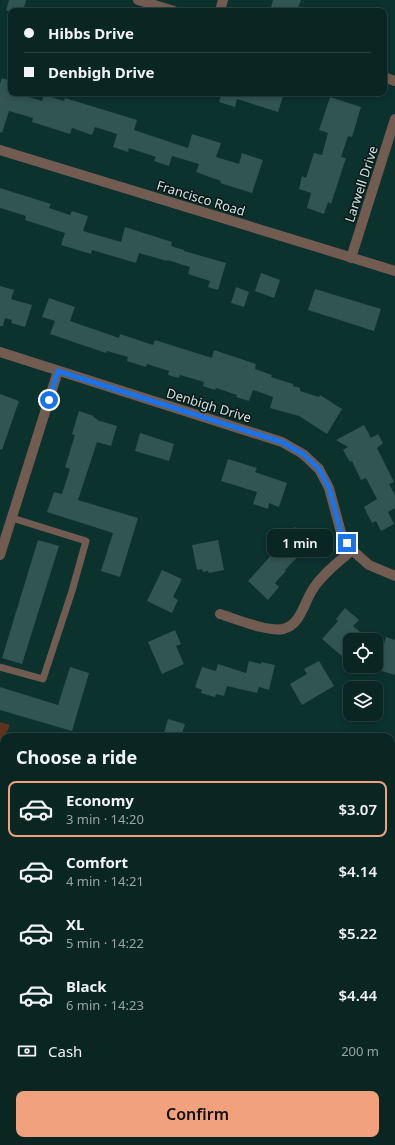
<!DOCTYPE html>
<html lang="en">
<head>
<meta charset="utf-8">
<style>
	body { margin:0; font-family:"Noto Sans",sans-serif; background:#17322f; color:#f1f3f6; height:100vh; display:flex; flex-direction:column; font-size:15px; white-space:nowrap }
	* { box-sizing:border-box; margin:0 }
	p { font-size:13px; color:#99a5a5 }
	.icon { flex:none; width:22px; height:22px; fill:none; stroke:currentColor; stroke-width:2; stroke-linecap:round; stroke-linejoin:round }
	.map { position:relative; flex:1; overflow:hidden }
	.drawer { position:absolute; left:0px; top:733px; width:395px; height:412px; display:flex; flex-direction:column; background:#092622; border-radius:12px 12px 0 0; box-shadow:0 2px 6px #0003,0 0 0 1px #294340 }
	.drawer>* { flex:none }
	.top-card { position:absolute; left:8px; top:8px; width:379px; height:88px; border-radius:8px; box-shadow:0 2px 6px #0003,0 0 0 1px #294340; display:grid; align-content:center; height:88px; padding:0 16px; background:#092622 }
	.tools { position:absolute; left:343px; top:633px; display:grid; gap:8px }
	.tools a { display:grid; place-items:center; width:40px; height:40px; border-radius:8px; background:#092622; box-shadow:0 2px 6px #0003,0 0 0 1px #294340; font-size:20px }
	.end { position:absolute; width:18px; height:18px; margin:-9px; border:5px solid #1a73e8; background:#fff; box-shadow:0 0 0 2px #fff }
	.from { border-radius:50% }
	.bubble { position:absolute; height:28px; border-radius:8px; background:#092622; box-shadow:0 2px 6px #0003,0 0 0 1px #294340; font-size:13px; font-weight:600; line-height:28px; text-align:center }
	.top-card b { display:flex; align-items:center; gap:14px; height:38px; font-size:15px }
	.top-card b+b { border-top:1px solid #294340 }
	.top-card i { width:10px; height:10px; background:#f1f3f6 }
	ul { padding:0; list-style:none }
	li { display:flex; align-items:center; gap:12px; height:56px; margin:0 8px 6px; padding:0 8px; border:2px solid transparent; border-radius:8px }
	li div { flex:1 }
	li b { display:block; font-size:15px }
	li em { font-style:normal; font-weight:600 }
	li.on { border-color:#f1a17c }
	li>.icon { width:36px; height:36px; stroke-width:1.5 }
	h2 { padding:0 16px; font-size:18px; line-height:48px }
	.pay { display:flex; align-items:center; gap:10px; height:44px; padding:0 16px; font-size:15px }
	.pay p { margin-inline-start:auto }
	.cta { display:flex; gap:8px; margin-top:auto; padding:8px 16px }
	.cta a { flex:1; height:46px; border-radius:8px; background:#f1a17c; color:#111; font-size:16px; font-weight:600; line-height:46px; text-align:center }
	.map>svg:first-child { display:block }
	.green { fill:#5f331e }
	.building { fill:#315550 }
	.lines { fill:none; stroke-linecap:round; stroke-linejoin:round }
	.lane { stroke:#725c52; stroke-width:7 }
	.street { stroke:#725c52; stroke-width:10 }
	.route { stroke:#1a73e8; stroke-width:5 }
	.labels { text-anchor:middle; stroke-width:3; stroke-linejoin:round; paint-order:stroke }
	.street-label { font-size:13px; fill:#d1e4e1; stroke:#081615 }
</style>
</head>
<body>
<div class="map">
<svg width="395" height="1145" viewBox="0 0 395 1145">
	<rect width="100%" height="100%" fill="#0c322e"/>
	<polygon class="green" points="0,722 10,725 0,748"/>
	<g class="building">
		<polygon points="9,0 26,0 23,11 6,11"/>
		<polygon points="273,0 301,0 297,11 270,11"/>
		<polygon points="2,78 11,81 11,93 15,93 42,101 44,95 64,101 65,98 137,120 134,130 188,148 192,134 221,143 216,157 239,164 242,153 263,160 252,193 220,183 221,181 196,172 199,164 172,156 169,166 154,161 156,157 129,148 128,152 113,147 117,134 95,127 92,135 72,128 70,134 32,122 33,118 9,111 2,133 0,132 0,84"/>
		<polygon points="222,93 284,93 278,112 237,99 235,107 219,102"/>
		<polygon points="330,97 361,107 352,137 348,136 341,157 346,158 331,204 328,202 324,214 307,208 311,193 299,189 302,176 306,178 314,153 322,155 328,133 319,130"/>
		<polygon points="0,188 51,204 49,208 70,215 72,211 88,216 83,231 121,242 125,227 172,242 171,246 184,250 184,251 226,263 218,290 208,287 210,281 188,274 190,267 167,260 167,261 139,253 136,263 92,250 91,254 61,245 65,233 25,220 26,216 0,208"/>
		<polygon points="261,273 280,280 274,298 255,291"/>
		<polygon points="0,286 14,290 11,299 32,305 25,327 11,323 12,320 5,318 3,326 0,326"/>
		<polygon points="236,287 249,292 244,307 231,303"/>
		<polygon points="315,289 381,309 374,331 308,310"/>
		<polygon points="49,298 75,307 70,321 119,338 120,334 153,345 155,340 212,358 214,350 256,364 255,369 272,375 271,377 293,384 293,386 300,388 300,391 319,397 320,395 342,409 327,434 299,416 270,408 273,397 253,390 249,401 236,397 237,395 216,388 215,390 203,386 204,382 180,375 179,378 168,375 169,371 147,364 146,367 127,361 128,357 107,351 106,353 50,334 55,321 42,317"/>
		<polygon points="0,394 19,401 2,450 0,449"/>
		<polygon points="79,411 94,416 93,417 97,419 97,420 117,426 111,446 97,442 78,500 138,518 120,577 101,571 113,533 47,512 54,492 62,494 70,469 65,467 75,435 72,434"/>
		<polygon points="364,425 371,438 378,434 383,443 377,448 394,482 389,484 395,495 395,508 388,512 394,524 381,531 376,521 372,523 364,507 377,499 366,478 361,480 352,461 350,462 343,450 348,447 336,440"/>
		<polygon points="140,433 174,444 169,461 135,451"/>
		<polygon points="228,459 257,468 255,472 287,483 279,507 269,503 268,509 253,504 257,492 221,481"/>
		<polygon points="295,527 312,542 285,570 286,571 275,583 279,587 268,600 248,581 276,550 275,548"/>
		<polygon points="38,540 59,546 22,664 2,658"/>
		<polygon points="218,540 224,570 209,573 208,571 203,572 202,569 197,570 192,545"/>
		<polygon points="162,570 182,579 173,597 178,600 172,613 147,601"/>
		<polygon points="345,608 359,620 353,626 360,632 354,640 350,640 350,663 322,639 338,621 336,619"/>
		<polygon points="175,630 181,644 176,646 184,664 162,674 148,642"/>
		<polygon points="386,637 395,640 395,675 378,670 382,656 380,656"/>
		<polygon points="249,661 261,664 261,662 275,665 269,690 259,687 257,693 227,686 224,696 216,694 215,697 201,693 202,690 195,687 202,667 216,671 218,664 246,673"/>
		<polygon points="319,661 334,686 302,705 290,684 307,674 304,669"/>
		<polygon points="70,667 89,673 72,731 0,710 0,687 58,705"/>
		<polygon points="168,719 185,724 181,737 163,737"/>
	</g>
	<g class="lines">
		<polyline class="lane" points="0,667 43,679 72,591 86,541 12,518"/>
		<g class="street">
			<polyline points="138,0 174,11"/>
			<polyline points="220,11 223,0"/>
			<polyline points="384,77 395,81"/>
			<polyline points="0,150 314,246 395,271"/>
			<polyline points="351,258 395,119"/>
			<polyline points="0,352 282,442 303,454 319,469 329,488 342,536 352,550 369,565 395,576"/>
			<polyline points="0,555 58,371"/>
			<path d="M220 614C236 619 267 632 283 629 301 625 304 602 313 589 323 573 339 562 352 550"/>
			<polyline points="212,1145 213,1141"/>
		</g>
	</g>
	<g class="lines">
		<polyline class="route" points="49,400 58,371 282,442 303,454 319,469 329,488 342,536 347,543"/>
	</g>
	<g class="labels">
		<g class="street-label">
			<text transform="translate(361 184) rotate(-72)" y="5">Larwell Drive</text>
			<text transform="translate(201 198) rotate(17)" y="5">Francisco Road</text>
			<text transform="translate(209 405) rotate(17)" y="5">Denbigh Drive</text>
		</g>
	</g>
</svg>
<div class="tools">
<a><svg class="icon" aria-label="locate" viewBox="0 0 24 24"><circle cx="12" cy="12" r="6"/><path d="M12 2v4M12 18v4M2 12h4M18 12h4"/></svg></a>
<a><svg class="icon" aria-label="layers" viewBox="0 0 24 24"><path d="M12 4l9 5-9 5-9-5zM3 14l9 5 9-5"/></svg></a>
</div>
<i class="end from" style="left:49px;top:400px"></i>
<i class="end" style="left:347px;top:543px"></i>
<div class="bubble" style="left:267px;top:529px;width:66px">1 min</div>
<div class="top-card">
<b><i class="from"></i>Hibbs Drive</b>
<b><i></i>Denbigh Drive</b>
</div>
<section class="drawer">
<h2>Choose a ride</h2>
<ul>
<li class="on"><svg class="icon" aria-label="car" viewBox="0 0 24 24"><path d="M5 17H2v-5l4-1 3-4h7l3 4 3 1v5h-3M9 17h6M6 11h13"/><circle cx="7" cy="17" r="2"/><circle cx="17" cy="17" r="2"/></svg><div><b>Economy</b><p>3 min · 14:20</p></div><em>$3.07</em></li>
<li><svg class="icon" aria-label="car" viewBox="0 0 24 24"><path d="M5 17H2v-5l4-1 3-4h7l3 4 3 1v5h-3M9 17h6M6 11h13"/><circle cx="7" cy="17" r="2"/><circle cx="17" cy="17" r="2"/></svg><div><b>Comfort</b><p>4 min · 14:21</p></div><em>$4.14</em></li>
<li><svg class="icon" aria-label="car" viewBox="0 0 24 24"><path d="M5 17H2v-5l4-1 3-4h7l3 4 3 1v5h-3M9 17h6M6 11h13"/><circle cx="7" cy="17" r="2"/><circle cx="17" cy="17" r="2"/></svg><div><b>XL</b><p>5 min · 14:22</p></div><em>$5.22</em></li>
<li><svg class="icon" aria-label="car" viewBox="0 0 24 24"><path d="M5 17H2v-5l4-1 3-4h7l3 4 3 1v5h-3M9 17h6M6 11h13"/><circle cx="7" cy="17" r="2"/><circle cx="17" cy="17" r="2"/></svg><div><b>Black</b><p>6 min · 14:23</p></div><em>$4.44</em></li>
</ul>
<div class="pay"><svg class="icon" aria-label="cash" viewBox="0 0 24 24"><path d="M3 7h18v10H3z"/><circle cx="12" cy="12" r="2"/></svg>Cash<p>200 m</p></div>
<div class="cta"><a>Confirm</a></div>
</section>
</div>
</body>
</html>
